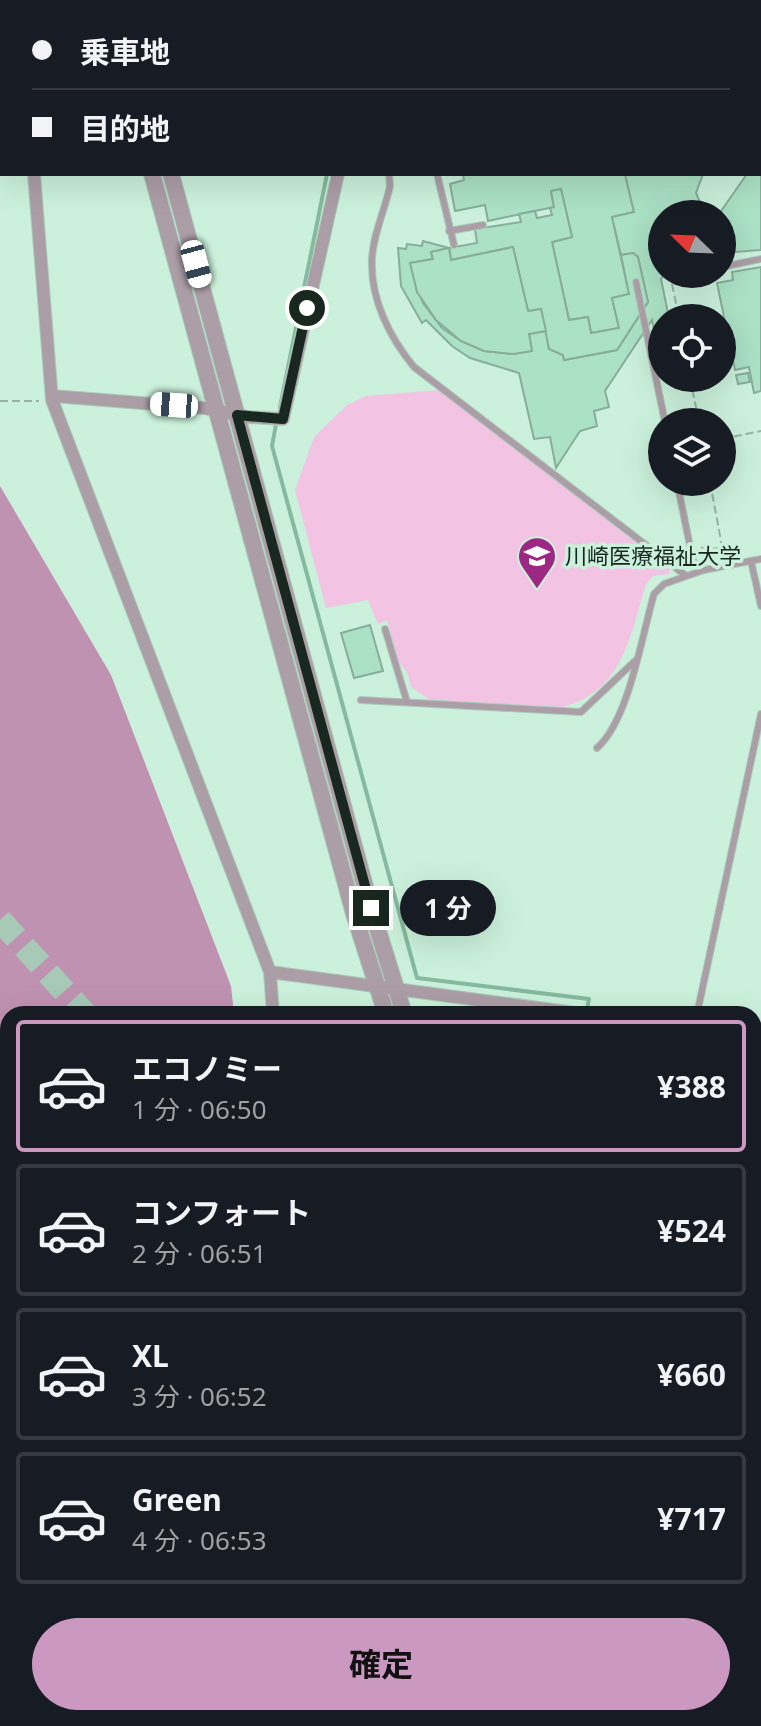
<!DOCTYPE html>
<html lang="ja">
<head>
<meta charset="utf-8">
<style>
	body { margin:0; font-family:"Noto Sans","Noto Sans JP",sans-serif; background:#242831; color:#f1f3f6; height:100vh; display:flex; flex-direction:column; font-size:30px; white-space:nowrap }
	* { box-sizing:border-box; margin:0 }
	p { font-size:26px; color:#9ea1a6 }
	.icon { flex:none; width:44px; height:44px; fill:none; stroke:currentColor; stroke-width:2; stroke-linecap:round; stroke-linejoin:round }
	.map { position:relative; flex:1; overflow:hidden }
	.drawer { position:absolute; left:0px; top:1006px; width:762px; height:720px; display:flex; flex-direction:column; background:#171b24; border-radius:24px 24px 0 0; box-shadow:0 8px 32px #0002 }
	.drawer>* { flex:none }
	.banner { position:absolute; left:0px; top:0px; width:762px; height:176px; box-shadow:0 8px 32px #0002; display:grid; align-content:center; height:176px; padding:0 32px; background:#171b24 }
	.needle { width:52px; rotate:293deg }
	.fabs { position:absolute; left:648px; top:200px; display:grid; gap:16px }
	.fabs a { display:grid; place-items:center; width:88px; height:88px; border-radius:50%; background:#171b24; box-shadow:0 8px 32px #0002; font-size:40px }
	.end { position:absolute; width:36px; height:36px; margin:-18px; border:10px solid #18271f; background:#fff; box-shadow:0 0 0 4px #fff }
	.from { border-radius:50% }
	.bubble { position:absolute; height:56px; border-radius:28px; background:#171b24; box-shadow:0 8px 32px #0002; font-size:26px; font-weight:700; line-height:56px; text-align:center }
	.car { position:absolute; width:24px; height:48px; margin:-24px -12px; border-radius:10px; box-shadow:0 0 6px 2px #0007; background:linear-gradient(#fff 24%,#345 0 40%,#fff 0 76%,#345 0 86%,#fff 0) }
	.banner b { display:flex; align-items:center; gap:28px; height:76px; font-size:30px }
	.banner b+b { border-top:2px solid #363941 }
	.banner i { width:20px; height:20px; background:#f1f3f6 }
	ul { padding:14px 0 0; list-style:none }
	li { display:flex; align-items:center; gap:24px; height:132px; margin:0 16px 12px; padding:0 16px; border:4px solid #363941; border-radius:8px }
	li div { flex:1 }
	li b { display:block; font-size:30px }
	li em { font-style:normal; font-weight:700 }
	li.active { border-color:#cb98c2 }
	li>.icon { width:72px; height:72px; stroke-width:1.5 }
	.cta { display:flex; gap:16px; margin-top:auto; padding:16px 32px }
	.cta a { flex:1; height:92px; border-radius:48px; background:#cb98c2; color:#111; font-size:32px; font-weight:700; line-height:92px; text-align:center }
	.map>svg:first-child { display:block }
	.green { fill:#f2c3e3 }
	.forest { fill:#bf92b1 }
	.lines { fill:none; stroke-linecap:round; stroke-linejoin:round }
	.stream { stroke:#85ba9e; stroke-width:4 }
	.building { fill:#abe1c4; stroke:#88ad99; stroke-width:2 }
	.motorway-tunnel { stroke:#a7c9b6; stroke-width:24; stroke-dasharray:24 12; stroke-linecap:butt }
	.service-casing { stroke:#abcdba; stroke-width:8 }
	.minor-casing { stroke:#abcdba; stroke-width:14 }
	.tertiary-casing { stroke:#abcdba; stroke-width:18 }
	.motorway-casing { stroke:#abcdba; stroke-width:26 }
	.path { stroke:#95b4a3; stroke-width:2; stroke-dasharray:8 4; stroke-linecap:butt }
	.service { stroke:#ac9ea7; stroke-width:6 }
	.minor { stroke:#ac9ea7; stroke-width:12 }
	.tertiary { stroke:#ac9ea7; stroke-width:16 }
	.motorway { stroke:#694d61; stroke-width:24 }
	.route { stroke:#18271f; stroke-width:10 }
	.labels { text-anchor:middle; stroke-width:7; stroke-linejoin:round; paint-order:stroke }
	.poi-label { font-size:22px; fill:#18271f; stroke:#cbf1dc; text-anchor:start }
</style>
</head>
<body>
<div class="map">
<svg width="761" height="1726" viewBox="0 0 761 1726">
	<rect width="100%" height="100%" fill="#cbf1dc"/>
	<path class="green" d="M439 390 670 569 669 574 653 576 646 584C630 636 623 691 563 707L433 702 411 687 407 672 397 660 387 620 378 624 368 600 326 608 295 490 314 437 347 405 366 396Z"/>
	<g class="forest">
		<polygon points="0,486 111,675 231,986 234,1014 8,1014 8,1346 0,1371"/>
		<polygon points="8,1605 8,1718 251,1718 251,1726 0,1726 0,1611"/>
	</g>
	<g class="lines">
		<g class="stream">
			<polyline points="149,2 150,0"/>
			<polyline points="362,2 362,0"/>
			<polyline points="737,2 737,0"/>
			<polyline points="760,12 761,12"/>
			<polyline points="280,407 327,174"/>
			<polyline points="277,419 272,446 417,978 589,999 586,1014"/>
			<polyline points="754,1690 761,1692"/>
			<polyline points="479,1718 485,1726"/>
			<polyline points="434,1726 436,1718"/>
			<polyline points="620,1726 625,1718"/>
		</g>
	</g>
	<g class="building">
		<polygon points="503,0 569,0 570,2 503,2"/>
		<polygon points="761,154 761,250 722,253 719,214 747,174 760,174"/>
		<polygon points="463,174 625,174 634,212 612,217 629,294 612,298 619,328 591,333 588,317 569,320 552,242 572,237 561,189 551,191 554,207 488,221 485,205 455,211 450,184 464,180"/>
		<polygon points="625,174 703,174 696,193 705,214 662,214 662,274 665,274 661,279 669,318 662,318 662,368 652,320 605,391 609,407 594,411 597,426 580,431 556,468 550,437 534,439 519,373 470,358 452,346 426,320 422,323 401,286 398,248 406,249 407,244 422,246 423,241 449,248 431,252 433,259 410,263 423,303 442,328 461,341 484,351 513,354 532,351 529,334 546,331 549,349 563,355 564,360 617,350 648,302 638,257 633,253 621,255 612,217 634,212"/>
		<polygon points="561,189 572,237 552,242 569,320 588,317 591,333 619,328 612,298 629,294 621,255 633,253 638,257 648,302 617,350 564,360 563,355 549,349 541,309 528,311 513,247 451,260 449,248 477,243 475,229 521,222 519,214 535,211 537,218 552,215 550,208 554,207 551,191"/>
		<polygon points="513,247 528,311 541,309 546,331 529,334 532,351 513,354 484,351 461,341 436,320 417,292 410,263 433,259 431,252 449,248 451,260"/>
		<polygon points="761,267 761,391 754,393 749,367 735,370 717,283 733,280 732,272"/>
		<polygon points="748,373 750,382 738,384 736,375"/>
		<polygon points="370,625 383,671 354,678 341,633"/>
	</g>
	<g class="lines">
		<g class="motorway-tunnel">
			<polyline points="0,920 85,1014"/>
			<polyline points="0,1038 8,1046"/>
		</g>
		<g class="service-casing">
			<g id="service">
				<polyline points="438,0 438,2"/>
				<polyline points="477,0 478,2"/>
				<polyline points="621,0 621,2"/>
				<polyline points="721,0 722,2"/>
				<path d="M389 174 390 186C385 210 373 234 372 259 370 299 390 338 414 367L685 575"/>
				<polyline points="437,174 454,245"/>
				<polyline points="449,231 483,225"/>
				<polyline points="722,267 761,259"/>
				<polyline points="670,276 683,274"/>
				<polyline points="636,282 665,422"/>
				<polyline points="677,482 693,561 704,570 761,559"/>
				<polyline points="751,561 761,606"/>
				<polyline points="385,629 407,702"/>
				<polyline points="361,700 581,712 635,661"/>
				<path d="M597 748C629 720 642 635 654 594L664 584 704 570"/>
				<polyline points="697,1014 761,714"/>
			</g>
		</g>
		<g class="minor-casing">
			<g id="minor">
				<polyline points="372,2 372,0"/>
				<polyline points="0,73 2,76"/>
				<polyline points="34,174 52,400 270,972 273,1014"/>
				<polyline points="53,396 204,408 249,417 283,419 338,174"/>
				<polyline points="270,972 583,1014"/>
				<polyline points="754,1036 761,1037"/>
				<polyline points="754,1288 761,1241"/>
				<polyline points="754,1698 761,1699"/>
				<polyline points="323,1718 324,1726"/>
				<polyline points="469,1718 475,1726"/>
				<polyline points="444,1726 445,1718"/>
			</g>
		</g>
		<g class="tertiary-casing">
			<g id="tertiary">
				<polyline points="104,0 104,2"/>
				<polyline points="124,0 124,2"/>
				<polyline points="152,174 354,914 386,1014"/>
				<polyline points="171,174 371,908 404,1014"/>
				<polyline points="654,1718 658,1726"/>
				<polyline points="681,1718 684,1726"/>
			</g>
		</g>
		<g class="motorway-casing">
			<g id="motorway">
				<polyline points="533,1718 537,1726"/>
				<polyline points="587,1718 591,1726"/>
			</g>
		</g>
		<g class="path">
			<polyline points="672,284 679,318"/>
			<polyline points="690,378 699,422"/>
			<polyline points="0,401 39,401"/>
			<polyline points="722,439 761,431"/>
			<polyline points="710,482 724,557"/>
			<polyline points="701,547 706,550 722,547"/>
		</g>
		<use href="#service" class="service"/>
		<use href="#minor" class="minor"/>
		<use href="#tertiary" class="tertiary"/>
		<use href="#motorway" class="motorway"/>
	</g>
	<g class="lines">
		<polyline class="route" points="307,308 283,419 237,415 371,908"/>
	</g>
	<defs>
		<g id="university-pin" transform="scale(2)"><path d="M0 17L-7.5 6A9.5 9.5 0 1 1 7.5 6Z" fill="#9c2883" stroke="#cbf1dc"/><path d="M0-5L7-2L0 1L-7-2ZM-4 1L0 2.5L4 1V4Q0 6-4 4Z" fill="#fff"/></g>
	</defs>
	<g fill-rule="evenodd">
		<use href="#university-pin" x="537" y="556"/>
	</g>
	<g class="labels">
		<g class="poi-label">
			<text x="565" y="564">川崎医療福祉大学</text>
		</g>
	</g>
</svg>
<div class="fabs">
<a><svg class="needle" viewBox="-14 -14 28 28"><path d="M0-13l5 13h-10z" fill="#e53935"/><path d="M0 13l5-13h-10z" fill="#9ea1a6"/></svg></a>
<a><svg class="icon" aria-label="locate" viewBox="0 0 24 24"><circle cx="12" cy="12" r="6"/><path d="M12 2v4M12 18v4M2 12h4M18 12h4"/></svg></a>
<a><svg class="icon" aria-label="layers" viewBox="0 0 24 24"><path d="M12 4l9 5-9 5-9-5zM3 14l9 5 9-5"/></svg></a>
</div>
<i class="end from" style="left:307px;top:308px"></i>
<i class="end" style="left:371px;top:908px"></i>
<div class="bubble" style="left:400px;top:880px;width:96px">1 分</div>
<i class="car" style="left:196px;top:264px;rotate:165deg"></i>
<i class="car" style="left:174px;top:405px;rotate:274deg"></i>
<div class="banner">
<b><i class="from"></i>乗車地</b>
<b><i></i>目的地</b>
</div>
<section class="drawer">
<ul>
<li class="active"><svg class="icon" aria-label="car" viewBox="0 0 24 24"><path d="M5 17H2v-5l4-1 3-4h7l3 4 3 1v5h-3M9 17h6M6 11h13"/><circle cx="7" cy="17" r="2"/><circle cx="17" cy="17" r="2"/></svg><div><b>エコノミー</b><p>1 分 · 06:50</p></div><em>¥388</em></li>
<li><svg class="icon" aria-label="car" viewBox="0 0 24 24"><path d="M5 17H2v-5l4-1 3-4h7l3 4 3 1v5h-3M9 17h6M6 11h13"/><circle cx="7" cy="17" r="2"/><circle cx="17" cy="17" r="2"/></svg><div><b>コンフォート</b><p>2 分 · 06:51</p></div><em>¥524</em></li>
<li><svg class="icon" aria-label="car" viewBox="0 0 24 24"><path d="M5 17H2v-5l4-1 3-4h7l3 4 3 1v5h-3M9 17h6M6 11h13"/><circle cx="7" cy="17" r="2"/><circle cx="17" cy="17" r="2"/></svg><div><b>XL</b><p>3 分 · 06:52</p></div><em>¥660</em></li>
<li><svg class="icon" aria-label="car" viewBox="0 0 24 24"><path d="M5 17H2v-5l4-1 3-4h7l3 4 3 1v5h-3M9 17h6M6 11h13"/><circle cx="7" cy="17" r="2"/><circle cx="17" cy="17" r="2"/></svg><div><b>Green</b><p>4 分 · 06:53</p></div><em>¥717</em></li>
</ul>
<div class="cta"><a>確定</a></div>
</section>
</div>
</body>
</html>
